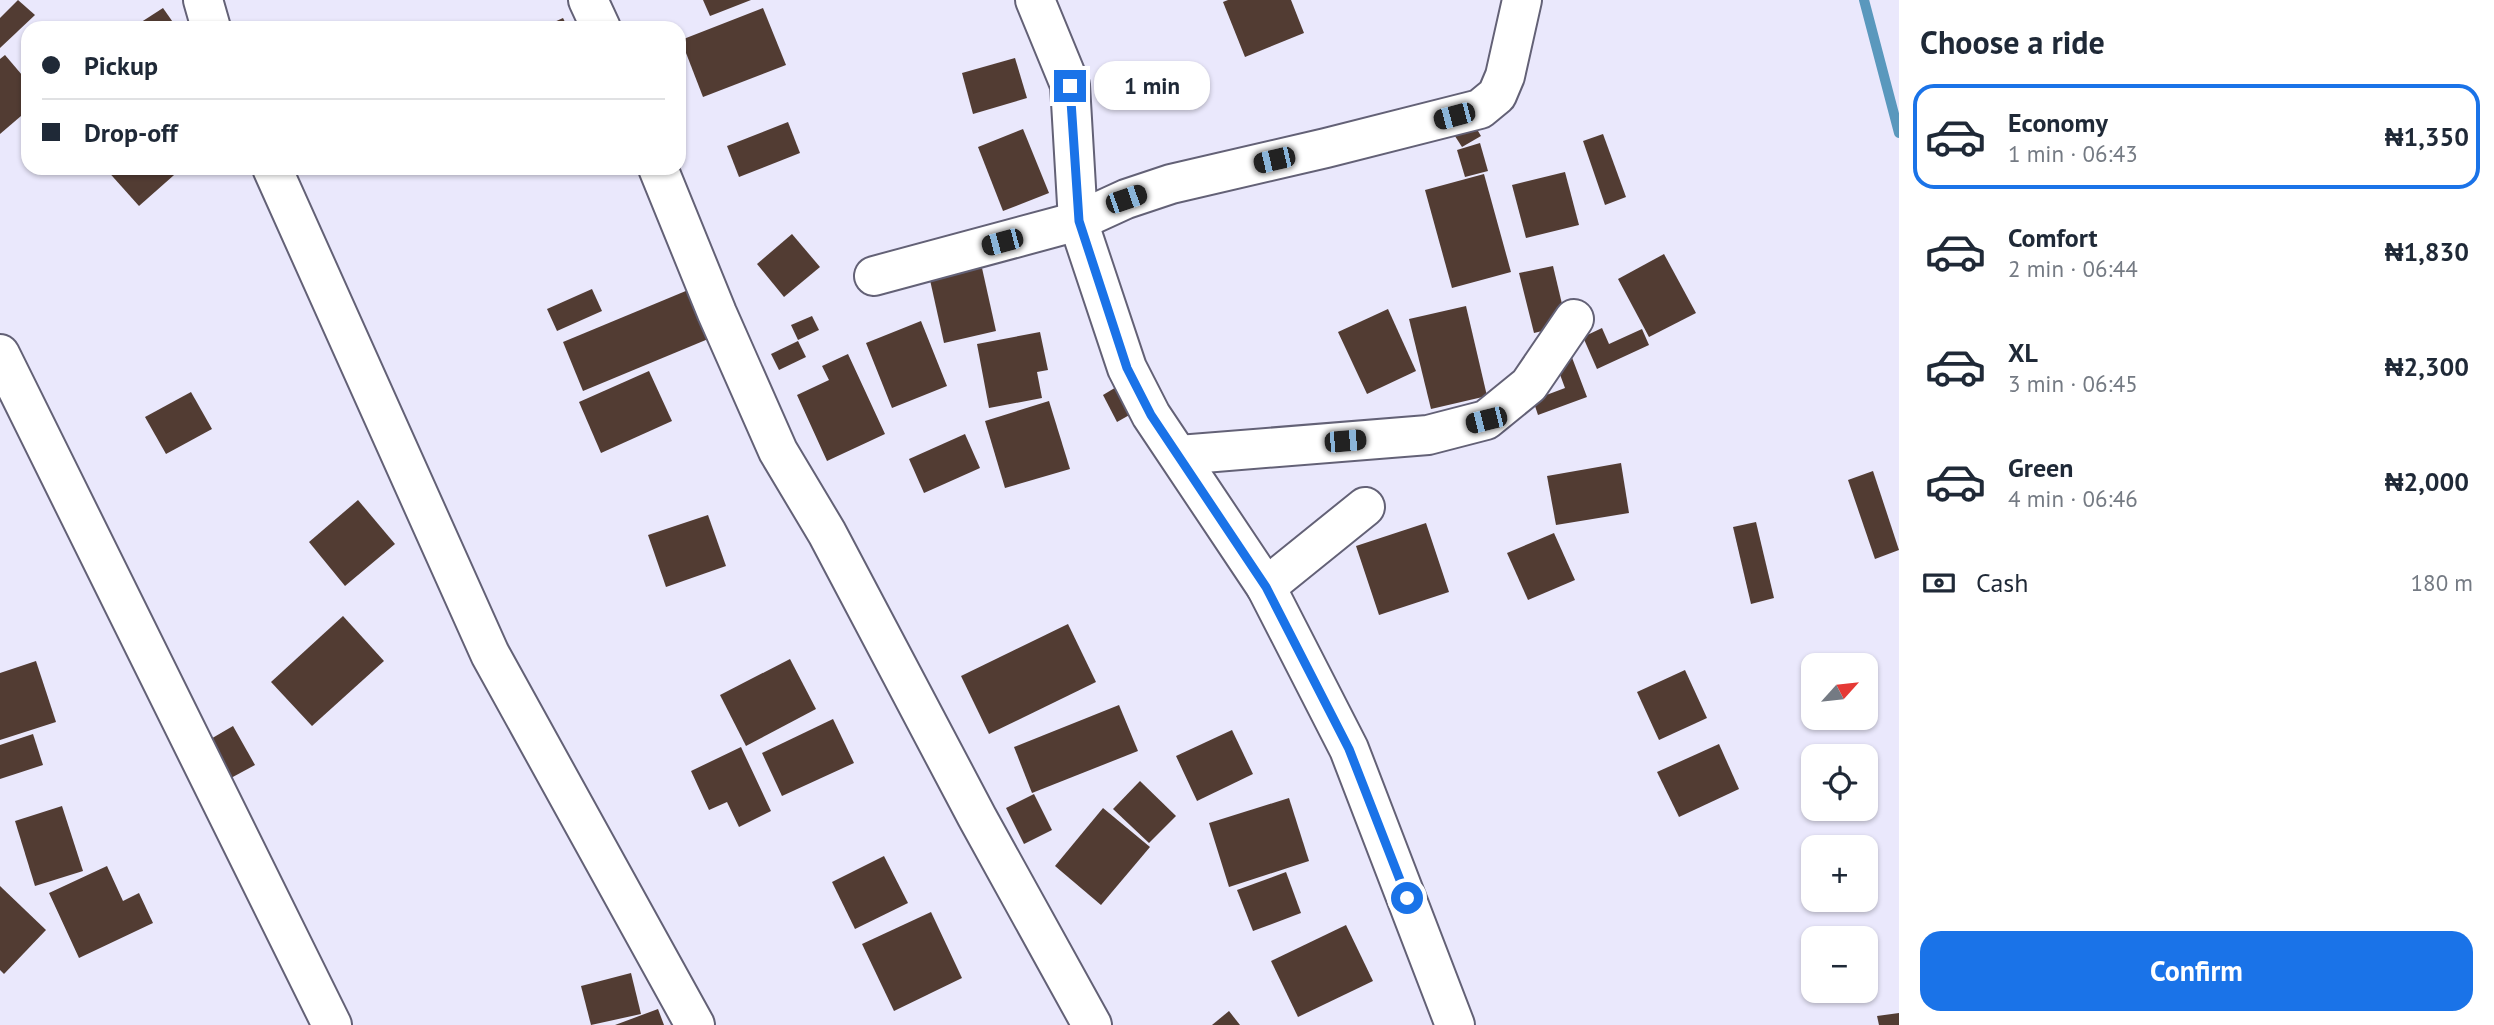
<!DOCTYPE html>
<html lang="en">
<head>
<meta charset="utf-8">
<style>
	body { margin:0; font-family:"PT Sans",sans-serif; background:#f6f6f7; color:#1f2937; height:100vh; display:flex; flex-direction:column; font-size:26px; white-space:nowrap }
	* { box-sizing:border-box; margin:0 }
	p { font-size:23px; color:#747a83 }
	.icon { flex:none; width:38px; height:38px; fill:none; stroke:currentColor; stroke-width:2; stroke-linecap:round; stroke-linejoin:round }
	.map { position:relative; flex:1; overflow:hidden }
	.drawer { display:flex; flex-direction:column; background:#fff; width:595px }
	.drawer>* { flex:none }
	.banner { position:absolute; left:21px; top:21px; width:665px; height:154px; border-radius:21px; box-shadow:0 2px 5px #0004; display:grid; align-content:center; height:154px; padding:0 21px; background:#fff }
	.needle { width:46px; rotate:63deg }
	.tools { position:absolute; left:1801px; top:653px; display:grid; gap:14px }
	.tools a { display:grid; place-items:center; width:77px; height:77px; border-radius:14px; background:#fff; box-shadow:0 2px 5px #0004; font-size:35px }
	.end { position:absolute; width:32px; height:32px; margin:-16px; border:9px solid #1a73e8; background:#fff; box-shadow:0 0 0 4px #fff }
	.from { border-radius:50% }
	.bubble { position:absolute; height:49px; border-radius:21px; background:#fff; box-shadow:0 2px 5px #0004; font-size:23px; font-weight:800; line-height:49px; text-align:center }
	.car { position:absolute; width:21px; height:42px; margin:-21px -10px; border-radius:9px; box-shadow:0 0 5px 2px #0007; background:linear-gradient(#222 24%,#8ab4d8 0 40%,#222 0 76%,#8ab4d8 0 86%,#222 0) }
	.banner b { display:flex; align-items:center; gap:24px; height:66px; font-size:26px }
	.banner b+b { border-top:2px solid #e0e1e3 }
	.banner i { width:18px; height:18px; background:#1f2937 }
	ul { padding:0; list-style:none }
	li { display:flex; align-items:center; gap:21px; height:105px; margin:0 14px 10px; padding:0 7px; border:4px solid transparent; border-radius:21px }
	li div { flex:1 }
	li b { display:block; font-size:26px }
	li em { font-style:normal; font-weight:800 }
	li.current { border-color:#1a73e8 }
	li>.icon { width:63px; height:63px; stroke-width:1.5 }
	h2 { padding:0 21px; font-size:32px; line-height:84px }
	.pay { display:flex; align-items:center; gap:18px; height:77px; padding:0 21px; font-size:26px }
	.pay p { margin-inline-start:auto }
	.primary-button { display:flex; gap:14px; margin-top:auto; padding:14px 21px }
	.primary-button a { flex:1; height:80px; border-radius:21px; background:#1a73e8; color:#fff; font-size:28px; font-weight:800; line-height:80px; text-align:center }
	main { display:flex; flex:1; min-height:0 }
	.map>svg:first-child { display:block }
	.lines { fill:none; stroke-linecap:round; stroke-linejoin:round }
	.stream { stroke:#5a98bd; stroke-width:10 }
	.building { fill:#523c33 }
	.minor-casing { stroke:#636176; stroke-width:42 }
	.minor { stroke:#fff; stroke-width:38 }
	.route { stroke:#1a73e8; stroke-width:9 }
</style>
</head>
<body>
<main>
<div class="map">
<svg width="1899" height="1025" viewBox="0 0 1899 1025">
	<rect width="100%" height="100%" fill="#eae8fc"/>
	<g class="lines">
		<polyline class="stream" points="1864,0 1899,133"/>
	</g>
	<g class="building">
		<polygon points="18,0 35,15 0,48 0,18"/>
		<polygon points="703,0 751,0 710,16"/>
		<polygon points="1228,0 1291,0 1304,33 1245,57 1223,2"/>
		<polygon points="163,8 177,28 132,28"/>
		<polygon points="763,8 786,65 703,97 681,40"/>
		<polygon points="563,18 568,28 541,28"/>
		<polygon points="5,55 28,82 28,110 0,134 0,59"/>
		<polygon points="1015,58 1027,98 973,114 962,73"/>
		<polygon points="1472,121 1481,136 1462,147 1453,133"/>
		<polygon points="788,122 800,153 739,177 727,146"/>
		<polygon points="1023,129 1049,193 1003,211 978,147"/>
		<polygon points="1603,134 1626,197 1605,205 1583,141"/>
		<polygon points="1480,143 1488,171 1465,177 1457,150"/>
		<polygon points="105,168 182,168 139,206"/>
		<polygon points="1565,172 1579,225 1526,238 1512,185"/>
		<polygon points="1484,174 1511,272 1452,288 1425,190"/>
		<polygon points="792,234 820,267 784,297 757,264"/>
		<polygon points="1664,254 1696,313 1649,337 1618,279"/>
		<polygon points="1553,266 1567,325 1534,333 1519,273"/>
		<polygon points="982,268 996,331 944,343 930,280"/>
		<polygon points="693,288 713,337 583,391 563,342"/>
		<polygon points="592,289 602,311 557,331 547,309"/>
		<polygon points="1466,306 1487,396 1431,409 1409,319"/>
		<polygon points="1388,309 1416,371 1367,394 1338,332"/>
		<polygon points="812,316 819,330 798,340 791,325"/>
		<polygon points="921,321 947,386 892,408 866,343"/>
		<polygon points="1602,328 1609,344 1642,329 1649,345 1597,369 1583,337"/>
		<polygon points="1040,332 1048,370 1037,372 1042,398 989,408 977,344"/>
		<polygon points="798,341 806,357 779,370 771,354"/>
		<polygon points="1568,347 1587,397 1538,415 1533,400 1565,388 1552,353"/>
		<polygon points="848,354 885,434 827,461 797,395 829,380 822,366"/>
		<polygon points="649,371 672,421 601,453 579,402"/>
		<polygon points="1118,386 1133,413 1117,422 1103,395"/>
		<polygon points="191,392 212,429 166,454 145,417"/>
		<polygon points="1049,401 1070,469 1005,488 985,421"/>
		<polygon points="965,434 980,468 924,493 909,459"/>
		<polygon points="1621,463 1629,513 1556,525 1547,476"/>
		<polygon points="1873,471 1899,550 1875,559 1848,480"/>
		<polygon points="358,500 395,544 345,586 309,542"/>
		<polygon points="708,515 726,566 666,587 648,535"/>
		<polygon points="1756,522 1774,598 1751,604 1733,527"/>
		<polygon points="1426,523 1449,592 1379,615 1356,546"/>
		<polygon points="1554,533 1575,580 1528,600 1507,553"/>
		<polygon points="343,616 384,661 312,726 271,682"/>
		<polygon points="1068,624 1096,682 989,734 961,676"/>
		<polygon points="790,659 816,709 746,746 720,695"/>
		<polygon points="36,661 56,722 0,740 0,673"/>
		<polygon points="1685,670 1707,718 1659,740 1637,692"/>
		<polygon points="1119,705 1138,751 1032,793 1014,747"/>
		<polygon points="833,719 854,763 782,796 762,753"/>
		<polygon points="233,726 255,765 218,785 197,747"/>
		<polygon points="1232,730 1253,774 1197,801 1176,756"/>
		<polygon points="33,734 43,765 0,779 0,745"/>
		<polygon points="1719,744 1739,789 1679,817 1657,772"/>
		<polygon points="741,747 771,811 739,827 727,802 709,810 691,771"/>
		<polygon points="1140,781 1176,816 1149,843 1113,809"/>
		<polygon points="1034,794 1052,830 1024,844 1006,808"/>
		<polygon points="1289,798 1309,861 1229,887 1209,823"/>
		<polygon points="62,806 83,871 35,886 15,821"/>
		<polygon points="1103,808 1150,847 1101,905 1055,866"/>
		<polygon points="884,856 908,903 855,929 832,882"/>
		<polygon points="107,866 123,901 139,893 153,923 79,958 49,893"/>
		<polygon points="1286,872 1301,913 1253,931 1237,890"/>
		<polygon points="0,886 46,930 4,974 0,970"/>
		<polygon points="931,912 962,978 894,1011 862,944"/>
		<polygon points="1346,925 1373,981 1298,1017 1271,961"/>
		<polygon points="631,973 641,1014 591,1025 581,986"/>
		<polygon points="658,1009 664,1025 615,1025"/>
		<polygon points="1229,1011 1240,1025 1212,1025"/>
		<polygon points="1899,1013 1899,1025 1879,1025 1877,1016"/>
	</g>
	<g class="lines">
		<g class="minor-casing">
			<g id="minor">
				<polyline points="203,0 211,28"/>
				<polyline points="588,0 601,28"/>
				<polyline points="1035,0 1070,85 1078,221 1127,368 1151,415 1266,587 1349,749 1455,1025"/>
				<polyline points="272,168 490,654 695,1025"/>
				<polyline points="658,168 717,313 778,451 827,533 977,817 1092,1025"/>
				<polyline points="874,276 1078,221 1126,199 1171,184 1326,148 1480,109 1497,95 1505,76 1522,0"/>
				<polyline points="0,354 332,1025"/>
				<polyline points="1179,455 1428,435 1486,420 1529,385 1574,319"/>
				<polyline points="1266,587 1365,507"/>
			</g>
		</g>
		<use href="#minor" class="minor"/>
	</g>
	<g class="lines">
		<polyline class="route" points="1070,86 1079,221 1127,368 1151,415 1266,587 1349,749 1407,898"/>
	</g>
</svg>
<div class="tools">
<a><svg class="needle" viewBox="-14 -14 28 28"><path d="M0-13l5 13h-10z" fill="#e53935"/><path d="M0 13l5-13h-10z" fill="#747a83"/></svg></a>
<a><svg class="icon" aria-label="locate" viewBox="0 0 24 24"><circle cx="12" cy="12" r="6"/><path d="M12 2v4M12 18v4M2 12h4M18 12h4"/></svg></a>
<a>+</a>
<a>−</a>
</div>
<i class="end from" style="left:1407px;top:898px"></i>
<i class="end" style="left:1070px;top:86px"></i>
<div class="bubble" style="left:1094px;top:61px;width:116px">1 min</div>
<i class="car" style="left:1454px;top:116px;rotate:255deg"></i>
<i class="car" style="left:1274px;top:160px;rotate:257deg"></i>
<i class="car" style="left:1126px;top:199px;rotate:71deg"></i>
<i class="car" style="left:1002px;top:242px;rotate:255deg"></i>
<i class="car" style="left:1486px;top:420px;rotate:256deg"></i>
<i class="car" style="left:1345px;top:441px;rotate:85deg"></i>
<div class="banner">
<b><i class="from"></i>Pickup</b>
<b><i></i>Drop-off</b>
</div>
</div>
<section class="drawer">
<h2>Choose a ride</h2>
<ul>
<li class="current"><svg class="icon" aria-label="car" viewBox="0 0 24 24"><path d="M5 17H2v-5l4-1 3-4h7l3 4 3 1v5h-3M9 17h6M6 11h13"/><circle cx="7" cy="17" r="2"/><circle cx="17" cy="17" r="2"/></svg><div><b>Economy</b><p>1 min · 06:43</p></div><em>₦1,350</em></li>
<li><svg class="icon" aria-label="car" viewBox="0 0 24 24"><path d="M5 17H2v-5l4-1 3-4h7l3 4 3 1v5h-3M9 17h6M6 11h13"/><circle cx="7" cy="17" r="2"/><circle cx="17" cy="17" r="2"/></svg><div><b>Comfort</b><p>2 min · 06:44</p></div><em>₦1,830</em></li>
<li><svg class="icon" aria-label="car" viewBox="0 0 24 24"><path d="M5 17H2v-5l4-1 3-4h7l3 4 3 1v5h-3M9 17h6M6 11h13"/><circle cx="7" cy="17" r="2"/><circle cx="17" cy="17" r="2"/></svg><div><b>XL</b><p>3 min · 06:45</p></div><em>₦2,300</em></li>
<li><svg class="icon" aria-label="car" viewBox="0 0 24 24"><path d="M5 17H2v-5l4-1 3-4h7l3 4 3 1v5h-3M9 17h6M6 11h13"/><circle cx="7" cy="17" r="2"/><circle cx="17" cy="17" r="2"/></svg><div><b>Green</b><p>4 min · 06:46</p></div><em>₦2,000</em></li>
</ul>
<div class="pay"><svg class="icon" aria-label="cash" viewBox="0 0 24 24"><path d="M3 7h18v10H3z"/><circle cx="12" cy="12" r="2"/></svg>Cash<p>180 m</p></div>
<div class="primary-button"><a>Confirm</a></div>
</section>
</main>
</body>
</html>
